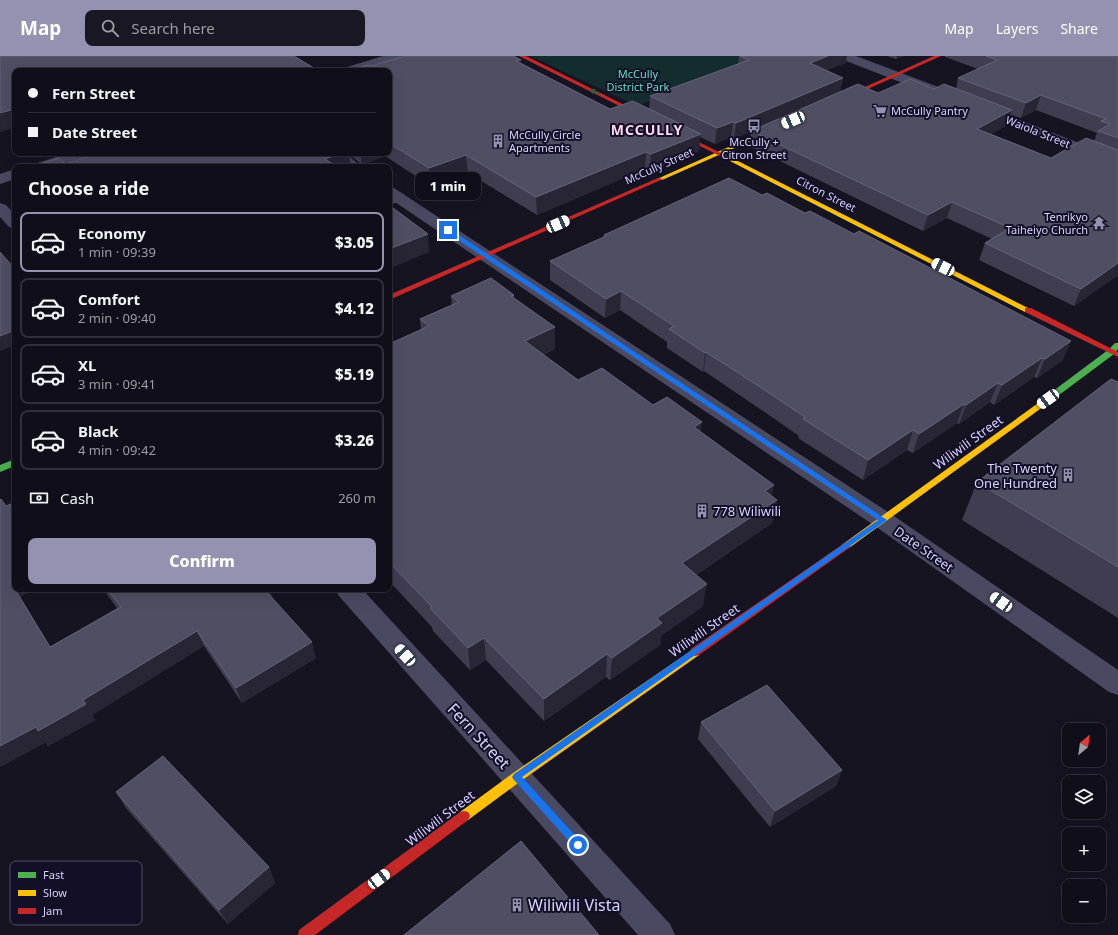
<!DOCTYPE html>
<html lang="en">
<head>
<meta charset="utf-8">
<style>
	body { margin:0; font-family:"Noto Sans",sans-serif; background:#191822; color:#f1f3f6; height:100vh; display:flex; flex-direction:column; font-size:15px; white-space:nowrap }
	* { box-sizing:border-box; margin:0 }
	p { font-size:13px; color:#9c9ca2 }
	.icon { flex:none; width:22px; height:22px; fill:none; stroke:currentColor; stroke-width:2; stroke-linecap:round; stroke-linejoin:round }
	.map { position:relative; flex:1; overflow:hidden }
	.drawer { position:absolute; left:12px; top:108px; width:380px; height:428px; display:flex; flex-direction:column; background:#100f19; border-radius:8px; box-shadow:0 4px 16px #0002,0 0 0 1px #302f38 }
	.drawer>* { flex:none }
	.top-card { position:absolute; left:12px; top:12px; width:380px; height:88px; border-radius:8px; box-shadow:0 4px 16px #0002,0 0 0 1px #302f38; display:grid; align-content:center; height:88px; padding:0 16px; background:#100f19 }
	.needle { width:26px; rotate:29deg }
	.controls { position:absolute; left:1062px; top:667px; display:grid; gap:8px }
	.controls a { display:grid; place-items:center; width:44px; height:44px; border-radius:8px; background:#100f19; box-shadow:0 4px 16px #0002,0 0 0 1px #302f38; font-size:20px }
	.end { position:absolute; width:18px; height:18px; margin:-9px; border:5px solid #1a73e8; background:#fff; box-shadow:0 0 0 2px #fff }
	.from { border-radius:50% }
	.bubble { position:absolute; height:28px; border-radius:8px; background:#100f19; box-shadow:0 4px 16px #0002,0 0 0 1px #302f38; font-size:13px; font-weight:800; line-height:28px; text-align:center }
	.car { position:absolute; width:12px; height:24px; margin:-12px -6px; border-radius:5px; box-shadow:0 0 3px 1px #0007; background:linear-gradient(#fff 24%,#345 0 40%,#fff 0 76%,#345 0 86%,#fff 0) }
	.top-card b { display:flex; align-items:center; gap:14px; height:38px; font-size:15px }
	.top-card b+b { border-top:1px solid #302f38 }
	.top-card i { width:10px; height:10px; background:#f1f3f6 }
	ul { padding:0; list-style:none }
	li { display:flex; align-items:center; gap:12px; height:60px; margin:0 8px 6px; padding:0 8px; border:2px solid #302f38; border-radius:8px }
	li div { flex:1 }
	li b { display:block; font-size:15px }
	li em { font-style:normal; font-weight:800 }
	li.selected { border-color:#9591b1 }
	li>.icon { width:36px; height:36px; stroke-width:1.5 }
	h2 { padding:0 16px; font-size:18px; line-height:48px }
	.pay { display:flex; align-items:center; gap:10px; height:44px; padding:0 16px; font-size:15px }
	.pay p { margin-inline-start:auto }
	.action { display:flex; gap:8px; margin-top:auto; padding:8px 16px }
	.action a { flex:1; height:46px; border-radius:8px; background:#9591b1; color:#fff; font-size:16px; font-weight:800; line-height:46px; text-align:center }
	header { display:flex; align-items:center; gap:24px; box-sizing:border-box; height:56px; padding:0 20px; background:#9591b1; color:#fff }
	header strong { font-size:19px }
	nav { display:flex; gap:22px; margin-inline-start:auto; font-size:14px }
	.search { width:280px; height:36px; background:#191822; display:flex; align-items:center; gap:10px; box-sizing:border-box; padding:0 14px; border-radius:8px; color:#9c9ca2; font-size:15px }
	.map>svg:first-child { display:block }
	.green { fill:#132c2d }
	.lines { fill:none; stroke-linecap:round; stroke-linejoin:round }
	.lane { fill:#4a4962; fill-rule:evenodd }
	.street { fill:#4a4962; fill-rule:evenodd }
	.fast { fill:#4caf50; fill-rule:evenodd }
	.slow { fill:#ffc107; fill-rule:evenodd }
	.jam { fill:#c62828; fill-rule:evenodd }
	.wall { fill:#403d50; fill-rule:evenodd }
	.shaded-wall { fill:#282635 }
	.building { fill:#504e63; stroke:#66637b }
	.oneway { fill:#305f3b }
	.route { fill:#1a73e8 }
	.labels { text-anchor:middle; stroke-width:4; stroke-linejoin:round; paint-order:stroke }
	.far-park-label { font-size:11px; fill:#5fe0c0; stroke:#130f26 }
	.far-poi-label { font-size:11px; fill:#d9d4ff; stroke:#130f26; text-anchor:start }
	.far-street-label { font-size:11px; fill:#d9d4ff; stroke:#130f26 }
	.street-label { font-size:13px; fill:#d9d4ff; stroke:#130f26 }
	.poi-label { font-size:13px; fill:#d9d4ff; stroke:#130f26; text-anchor:end }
	.far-district-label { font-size:14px; font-weight:bold; letter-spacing:1px; fill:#ffd6f0; stroke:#130f26 }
	.near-street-label { font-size:16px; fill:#d9d4ff; stroke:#130f26 }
	.near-poi-label { font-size:16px; fill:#d9d4ff; stroke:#130f26; text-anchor:start }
	.key { fill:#130f26; stroke:#4e4a67; stroke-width:1 }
	.key-label { font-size:11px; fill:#d9d4ff }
</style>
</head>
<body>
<header>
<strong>Map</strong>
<div class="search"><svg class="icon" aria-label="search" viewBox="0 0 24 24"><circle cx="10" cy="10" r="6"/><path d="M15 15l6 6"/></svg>Search here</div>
<nav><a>Map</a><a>Layers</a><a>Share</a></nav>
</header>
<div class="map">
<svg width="1118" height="879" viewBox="0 0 1118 879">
	<rect width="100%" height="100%" fill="#161421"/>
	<polygon class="green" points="530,0 769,0 637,50"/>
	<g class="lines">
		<polygon class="lane" points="399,137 404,138 406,141 404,144 389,149 389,140"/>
		<g class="street">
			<polygon points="383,0 402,0 400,3 362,15 343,15 344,12"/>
			<polygon points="839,0 856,0 941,32 943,35 941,38 931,38 841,3"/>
			<polygon points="981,49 1118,102 1118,111 976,56 974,53 976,50"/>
			<polygon points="69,97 91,97 89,100 54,111 32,111 34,108"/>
			<polygon points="328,97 345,97 362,111 345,111"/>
			<polygon points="15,113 15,123 0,128 0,118"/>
			<polygon points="389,130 394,132 891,458 1118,614 1118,639 1109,636 875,470 389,142"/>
			<polygon points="0,147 6,149 15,159 15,173 9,171 0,161"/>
			<polygon points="335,533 362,533 670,868 675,879 638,879 339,540"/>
		</g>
		<g class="fast">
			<polygon points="1115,287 1118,287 1118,293 1114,298 1051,345 1045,345 1044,343 1045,341 1108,294"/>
			<polygon points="15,403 15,410 0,416 0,409"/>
		</g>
		<g class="slow">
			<polygon points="778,69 781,71 780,72 662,124 657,123"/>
			<polygon points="726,101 730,101 1032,254 1031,256 1025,256 726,103"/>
			<polygon points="1048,340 1052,343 1051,345 849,492 843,492 841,490 843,488"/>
			<polygon points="695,592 699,593 700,596 699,599 521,725 468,764 464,765 460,764 458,760 460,756 513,717"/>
		</g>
		<g class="jam">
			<polygon points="519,0 526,0 731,102 726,103"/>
			<polygon points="934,0 941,0 841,45 836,44"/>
			<polygon points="658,122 663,123 389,244 389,239"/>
			<polygon points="1025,252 1031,252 1118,296 1118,301 1025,256"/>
			<polygon points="846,486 849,488 851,490 849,492 699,599 695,600 691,599 690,596 691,593"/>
			<polygon points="464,755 468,756 470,760 468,764 315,879 298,879 299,874 460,756"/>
		</g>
	</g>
	<g class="wall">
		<path d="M739 0H847L846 7 826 14 843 22 840 36 878 37 934 33H956L958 22 978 13 945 1V0H1118V219L1074 250 979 204 985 187 992 183 947 162 923 175 749 90 751 75 734 83 731 81 715 88 700 81 699 95 650 116 645 113 537 159 468 117 431 130 385 100 362 109 349 98 65 108 100 97H389V15L371 10 521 4V7L610 53H649L650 40 738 8ZM1036 54 1097 77 1095 81H1096L1094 85 1051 102 991 78 1007 69 1011 59 1021 62Z"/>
		<polygon points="887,0 904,0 896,3"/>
		<polygon points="604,179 1063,304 1037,322 1034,321 994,349 990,346 959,368 957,367 913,397 907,394 863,424 798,382 799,380 766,357 704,315 703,316 667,292 667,286 620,254 605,262 550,224 550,205 604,182"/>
		<polygon points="514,239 514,242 555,293 543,299 578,324 653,349 700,375 772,440 772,467 696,519 703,550 661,580 660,589 610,624 606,621 544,665 486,604 470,614 433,575 432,571 389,525 389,288 421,274 420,263 452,249 451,240"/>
		<polygon points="1118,326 1118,562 962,464 977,426"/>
		<polygon points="0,444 20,541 50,591 117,552 103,533 269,533 273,543 316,602 242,647 204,590 92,659 95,664 48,690 46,686 0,711"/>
		<polygon points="701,666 842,714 836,730 770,771 698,683"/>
		<polygon points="116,736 269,811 275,827 228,868 126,752"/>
	</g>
	<g class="shaded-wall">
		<polygon points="828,0 847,0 846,7 807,22 810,7"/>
		<polygon points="897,0 904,0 896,3"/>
		<polygon points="521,4 521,20 516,5"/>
		<polygon points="843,22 840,36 734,83 736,67"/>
		<polygon points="1041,39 1036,54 1021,62 1026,47"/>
		<polygon points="15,53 15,72 0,76 0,57"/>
		<polygon points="1012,54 1007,69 972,88 977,73"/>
		<polygon points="733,66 731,81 715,88 717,72"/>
		<polygon points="701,78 699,95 650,116 651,98"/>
		<polygon points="646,96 645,113 537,159 536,141"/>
		<polygon points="342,97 349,97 351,111 327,111 325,103"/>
		<polygon points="360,97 384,97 385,100 362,109"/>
		<polygon points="466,99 468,117 431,130 429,112"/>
		<polygon points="952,146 947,162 923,175 928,159"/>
		<polygon points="428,178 429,196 389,213 389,193"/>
		<polygon points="1118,207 1118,219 1074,250 1081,233"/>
		<polygon points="621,235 620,254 605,262 606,243"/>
		<polygon points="555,271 555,293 526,308 525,285"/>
		<polygon points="15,274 15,289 0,295 0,280"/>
		<polygon points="1071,285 1063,304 1037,322 1045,303"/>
		<polygon points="706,296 704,315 703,316 705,297"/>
		<polygon points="1042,302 1034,321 994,349 1002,329"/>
		<polygon points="998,327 990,346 959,368 966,349"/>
		<polygon points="964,348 957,367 913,397 919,378"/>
		<polygon points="702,366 699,389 694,371"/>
		<polygon points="913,374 907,394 863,424 868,404"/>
		<polygon points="774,429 770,449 777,444 772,467 679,530 682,507 765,435"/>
		<polygon points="15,522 15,533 10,525"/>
		<polygon points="707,528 703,550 661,580 660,589 610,624 612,602 657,562"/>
		<polygon points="15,533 35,533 20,541"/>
		<polygon points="267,533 269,533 274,548 265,534"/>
		<polygon points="197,575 204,590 92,659 95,664 48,690 46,686 0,711 0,690 83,644"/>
		<polygon points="484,582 486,604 470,614 468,592"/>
		<polygon points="312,586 316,602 242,647 236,632"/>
		<polygon points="607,598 606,621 544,665 544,643"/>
		<polygon points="842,714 836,730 770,771 775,755"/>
		<polygon points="269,811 275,827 228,868 219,854"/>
	</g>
	<g class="building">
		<polygon points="0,0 294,0 319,15 15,15 15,53 0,57"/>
		<polygon points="405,0 514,0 521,4 516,5 610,53 633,45 701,78 651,98 646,96 536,141 466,99 429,112 389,87 389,15 348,15 368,9 371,10"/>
		<polygon points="740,0 828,0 810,7 843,22 736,67 733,66 717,72 650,40 749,4"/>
		<polygon points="986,0 1118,0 1118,82 1098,75 1110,68 1101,65 1106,63 1041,39 1026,47 958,22 997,4"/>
		<polygon points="910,23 934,33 944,28 1012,54 977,73 1051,102 1086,82 1118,94 1118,207 1081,233 985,187 1010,172 952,146 928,159 751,75 858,28 878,37"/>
		<polygon points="100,97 342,97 325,103 337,111 31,111 59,102 65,108"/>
		<polygon points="729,122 762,139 767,137 805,157 810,155 854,178 859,175 1071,285 1045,303 1042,302 1002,329 998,327 966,349 964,348 919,378 913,374 868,404 803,363 805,361 769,337 706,296 705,297 669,273 674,270 621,235 606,243 550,205 606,180 604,179"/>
		<polygon points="389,149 428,178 389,193"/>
		<polygon points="0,196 15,213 15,274 0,280"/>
		<polygon points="491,222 514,239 511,240 555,271 525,285 578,324 602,312 653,349 667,341 702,366 694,371 774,429 765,435 777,444 682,507 707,528 657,562 662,567 612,602 607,598 544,643 484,582 468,592 430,552 432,551 389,506 389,288 429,270 420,263 459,246 451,240"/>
		<polygon points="1111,323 1118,326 1118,511 977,426"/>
		<polygon points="1,443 6,450 15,446 15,522 10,525 50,591 121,551 107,533 267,533 265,534 312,586 236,632 197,575 83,644 86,648 38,675 36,671 0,690 0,444"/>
		<polygon points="767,629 842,714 775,755 701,666"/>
		<polygon points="163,700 269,811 219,854 116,736"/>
		<polygon points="521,785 599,879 404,879"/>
	</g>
	<defs><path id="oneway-solid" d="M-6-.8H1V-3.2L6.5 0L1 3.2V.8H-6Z"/></defs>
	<use class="oneway" href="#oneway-solid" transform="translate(595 36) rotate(-154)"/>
	<polygon class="route" points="446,173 450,173 887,464 522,721 581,786 582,789 581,792 578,793 575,792 514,724 512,721 514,718 878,464 446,176"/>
	<defs>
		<g id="supermarket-bare" transform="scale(1.08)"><path d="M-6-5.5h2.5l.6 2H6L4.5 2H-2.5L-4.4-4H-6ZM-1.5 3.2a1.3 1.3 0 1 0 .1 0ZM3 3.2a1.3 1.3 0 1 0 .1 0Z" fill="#9591b1" stroke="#130f26" stroke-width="2.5" paint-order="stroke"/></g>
		<g id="bus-bare" transform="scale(1.08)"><path d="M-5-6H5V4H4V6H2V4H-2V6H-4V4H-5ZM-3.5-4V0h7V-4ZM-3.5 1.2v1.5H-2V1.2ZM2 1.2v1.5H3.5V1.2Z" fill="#9591b1" stroke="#130f26" stroke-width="2.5" paint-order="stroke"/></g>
		<g id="building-bare" transform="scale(1.08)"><path d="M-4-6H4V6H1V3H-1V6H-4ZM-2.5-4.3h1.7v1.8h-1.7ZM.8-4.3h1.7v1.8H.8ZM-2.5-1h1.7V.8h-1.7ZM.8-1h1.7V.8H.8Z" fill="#9591b1" stroke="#130f26" stroke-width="2.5" paint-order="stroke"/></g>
		<g id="temple-bare" transform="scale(1.08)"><path d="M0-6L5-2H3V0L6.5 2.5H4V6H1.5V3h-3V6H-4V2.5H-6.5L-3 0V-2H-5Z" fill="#9591b1" stroke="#130f26" stroke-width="2.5" paint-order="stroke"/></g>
	</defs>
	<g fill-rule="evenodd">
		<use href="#supermarket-bare" x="880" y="55"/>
		<use href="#bus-bare" x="754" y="70"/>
		<use href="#building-bare" x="498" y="85"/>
		<use href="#temple-bare" x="1099" y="167"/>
		<use href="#building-bare" x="1068" y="419"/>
		<use href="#building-bare" x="702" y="455"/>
		<use href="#building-bare" x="517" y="849"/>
	</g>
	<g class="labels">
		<g class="far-park-label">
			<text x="638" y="22">McCully<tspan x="638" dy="13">District Park</tspan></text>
		</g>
		<g class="far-poi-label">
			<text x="891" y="59">McCully Pantry</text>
			<text x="509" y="83">McCully Circle<tspan x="509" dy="13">Apartments</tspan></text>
			<text x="754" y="90" text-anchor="middle">McCully +<tspan x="754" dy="13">Citron Street</tspan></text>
			<text x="1088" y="165" text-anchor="end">Tenrikyo<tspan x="1088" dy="13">Taiheiyo Church</tspan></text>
		</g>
		<g class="far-street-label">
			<text transform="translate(1038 76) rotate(22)" y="4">Waiola Street</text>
			<text transform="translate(659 110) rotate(-24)" y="4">McCully Street</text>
			<text transform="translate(826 138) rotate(27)" y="4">Citron Street</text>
		</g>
		<g class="street-label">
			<text transform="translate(968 386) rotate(-36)" y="5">Wiliwili Street</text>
			<text transform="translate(924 493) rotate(35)" y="5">Date Street</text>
			<text transform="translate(704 574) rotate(-35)" y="5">Wiliwili Street</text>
			<text transform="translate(440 762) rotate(-37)" y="5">Wiliwili Street</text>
		</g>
		<g class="poi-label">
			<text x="1057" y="417">The Twenty<tspan x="1057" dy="15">One Hundred</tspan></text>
			<text x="713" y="460" text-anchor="start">778 Wiliwili</text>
		</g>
		<g class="far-district-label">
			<text x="647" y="79">MCCULLY</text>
		</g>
		<g class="near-street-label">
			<text transform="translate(479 680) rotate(47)" y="6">Fern Street</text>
		</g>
		<g class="near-poi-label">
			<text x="528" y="855">Wiliwili Vista</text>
		</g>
	</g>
	<rect x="10" y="805" width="132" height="64" rx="6" class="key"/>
	<rect x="18" y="816" width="18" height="6" fill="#4caf50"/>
	<rect x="18" y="834" width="18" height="6" fill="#ffc107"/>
	<rect x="18" y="852" width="18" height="6" fill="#c62828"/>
	<g class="key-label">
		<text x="43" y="823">Fast</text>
		<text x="43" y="841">Slow</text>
		<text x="43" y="859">Jam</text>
	</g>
</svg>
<div class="controls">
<a><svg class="needle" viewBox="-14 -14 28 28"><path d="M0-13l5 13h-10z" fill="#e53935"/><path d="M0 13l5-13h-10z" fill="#9c9ca2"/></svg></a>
<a><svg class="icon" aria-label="layers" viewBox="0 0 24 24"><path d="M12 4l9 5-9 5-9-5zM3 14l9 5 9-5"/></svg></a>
<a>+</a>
<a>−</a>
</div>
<i class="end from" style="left:578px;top:789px"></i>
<i class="end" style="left:448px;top:174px"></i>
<div class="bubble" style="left:415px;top:116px;width:66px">1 min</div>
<i class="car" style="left:793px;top:64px;rotate:247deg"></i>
<i class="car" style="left:558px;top:168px;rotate:66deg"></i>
<i class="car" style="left:943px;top:211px;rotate:297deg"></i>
<i class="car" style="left:1048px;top:343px;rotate:234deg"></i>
<i class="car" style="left:1001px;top:546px;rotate:305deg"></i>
<i class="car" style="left:405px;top:599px;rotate:318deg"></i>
<i class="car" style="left:379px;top:823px;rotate:53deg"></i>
<div class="top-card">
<b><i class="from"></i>Fern Street</b>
<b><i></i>Date Street</b>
</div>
<section class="drawer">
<h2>Choose a ride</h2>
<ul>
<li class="selected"><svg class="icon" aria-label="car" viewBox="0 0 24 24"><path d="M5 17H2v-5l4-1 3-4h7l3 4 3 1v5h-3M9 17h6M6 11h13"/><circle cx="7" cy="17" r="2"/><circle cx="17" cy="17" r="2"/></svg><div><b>Economy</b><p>1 min · 09:39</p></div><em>$3.05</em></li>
<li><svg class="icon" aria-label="car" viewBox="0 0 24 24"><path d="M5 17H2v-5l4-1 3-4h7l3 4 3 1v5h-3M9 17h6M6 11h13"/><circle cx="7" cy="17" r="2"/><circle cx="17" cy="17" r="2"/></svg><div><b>Comfort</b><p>2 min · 09:40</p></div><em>$4.12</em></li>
<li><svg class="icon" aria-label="car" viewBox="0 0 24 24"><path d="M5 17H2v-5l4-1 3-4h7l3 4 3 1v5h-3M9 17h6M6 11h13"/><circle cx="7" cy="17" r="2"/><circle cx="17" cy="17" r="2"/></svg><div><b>XL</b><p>3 min · 09:41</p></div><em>$5.19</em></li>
<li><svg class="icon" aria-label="car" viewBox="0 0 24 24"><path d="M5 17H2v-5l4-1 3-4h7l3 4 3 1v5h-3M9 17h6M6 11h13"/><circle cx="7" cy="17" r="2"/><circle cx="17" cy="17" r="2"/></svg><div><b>Black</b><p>4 min · 09:42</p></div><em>$3.26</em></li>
</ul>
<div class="pay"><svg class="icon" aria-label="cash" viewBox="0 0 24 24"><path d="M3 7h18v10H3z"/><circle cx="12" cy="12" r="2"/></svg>Cash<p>260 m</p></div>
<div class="action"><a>Confirm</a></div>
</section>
</div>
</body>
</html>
